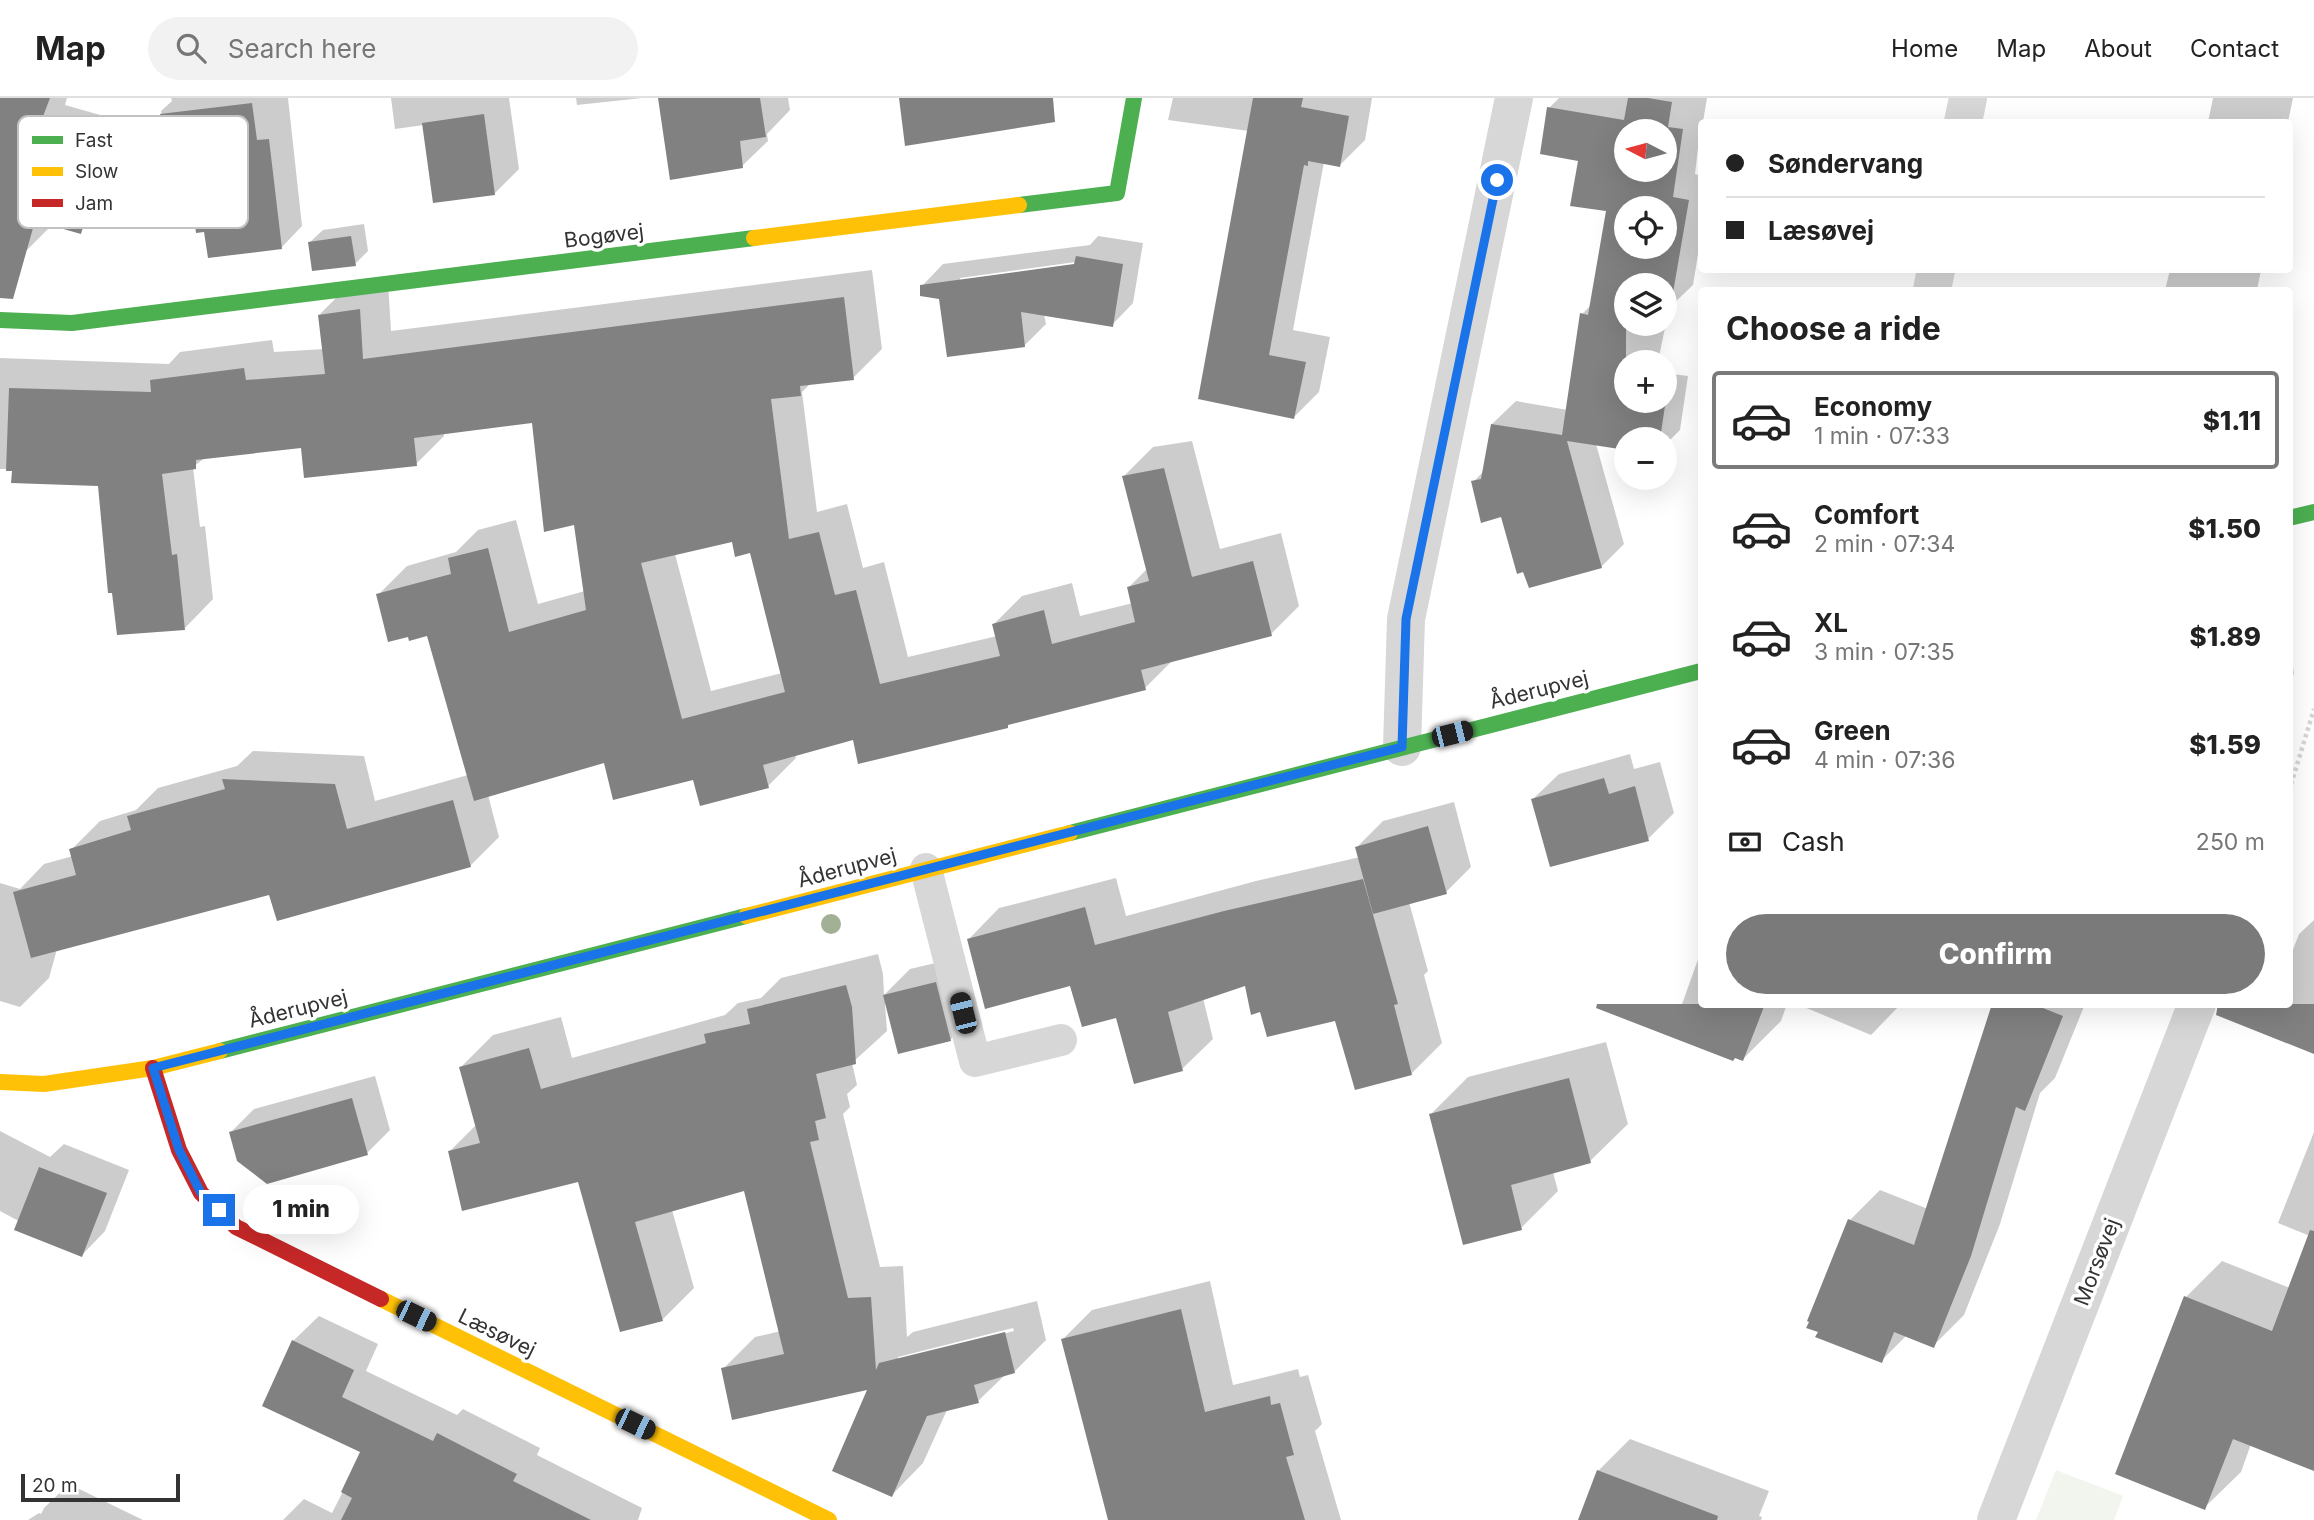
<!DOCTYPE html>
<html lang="en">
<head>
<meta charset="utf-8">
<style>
	body { margin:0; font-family:Inter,sans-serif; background:#f2f2f2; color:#222; height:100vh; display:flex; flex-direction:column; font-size:26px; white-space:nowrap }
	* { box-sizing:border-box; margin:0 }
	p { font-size:23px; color:#767676 }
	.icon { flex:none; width:38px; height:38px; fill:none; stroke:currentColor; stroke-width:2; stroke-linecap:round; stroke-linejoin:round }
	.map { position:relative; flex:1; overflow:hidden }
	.side { position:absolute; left:1698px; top:189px; width:595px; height:721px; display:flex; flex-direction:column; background:#fff; border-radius:7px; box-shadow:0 7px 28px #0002 }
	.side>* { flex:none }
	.hud { position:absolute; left:1698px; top:21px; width:595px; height:154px; border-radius:7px; box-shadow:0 7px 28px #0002; display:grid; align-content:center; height:154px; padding:0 28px; background:#fff }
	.needle { width:46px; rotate:276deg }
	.controls { position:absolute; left:1614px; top:21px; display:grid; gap:14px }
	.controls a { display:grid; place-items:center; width:63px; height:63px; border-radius:50%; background:#fff; box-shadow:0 7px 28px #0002; font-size:35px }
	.scale { position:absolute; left:21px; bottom:18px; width:159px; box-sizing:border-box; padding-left:7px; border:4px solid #333; border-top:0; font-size:19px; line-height:24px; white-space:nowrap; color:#333; -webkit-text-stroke:5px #fff; paint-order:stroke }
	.end { position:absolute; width:32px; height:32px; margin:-16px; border:9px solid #1a73e8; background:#fff; box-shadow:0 0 0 4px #fff }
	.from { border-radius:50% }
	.bubble { position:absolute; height:49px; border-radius:24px; background:#fff; box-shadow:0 7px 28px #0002; font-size:23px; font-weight:800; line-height:49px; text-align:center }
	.car { position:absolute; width:21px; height:42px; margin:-21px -10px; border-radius:9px; box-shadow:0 0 5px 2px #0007; background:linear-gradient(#222 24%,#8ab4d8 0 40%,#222 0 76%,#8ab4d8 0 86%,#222 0) }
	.hud b { display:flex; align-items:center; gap:24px; height:66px; font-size:26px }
	.hud b+b { border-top:2px solid #e0e0e0 }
	.hud i { width:18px; height:18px; background:#222 }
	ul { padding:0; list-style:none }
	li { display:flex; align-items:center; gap:21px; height:98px; margin:0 14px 10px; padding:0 14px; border:4px solid transparent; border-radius:7px }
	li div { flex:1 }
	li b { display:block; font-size:26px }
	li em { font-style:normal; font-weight:800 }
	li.on { border-color:#7a7a7a }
	li>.icon { width:63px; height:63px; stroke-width:1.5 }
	h2 { padding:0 28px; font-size:32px; line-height:84px }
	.pay { display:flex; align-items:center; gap:18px; height:77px; padding:0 28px; font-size:26px }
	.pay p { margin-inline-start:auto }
	.primary-button { display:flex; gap:14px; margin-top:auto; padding:14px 28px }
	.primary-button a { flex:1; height:80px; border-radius:42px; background:#7a7a7a; color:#fff; font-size:28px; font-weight:800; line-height:80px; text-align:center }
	header { display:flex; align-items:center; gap:42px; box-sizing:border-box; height:98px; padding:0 35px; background:#fff; border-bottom:2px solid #e0e0e0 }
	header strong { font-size:33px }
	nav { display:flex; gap:38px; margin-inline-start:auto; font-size:24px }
	.search { width:490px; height:63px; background:#f2f2f2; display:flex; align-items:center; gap:18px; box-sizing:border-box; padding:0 24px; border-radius:38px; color:#767676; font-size:26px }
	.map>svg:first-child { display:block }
	.pitch { fill:#f1f5ed }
	.shadow { fill:#0003; fill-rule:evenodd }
	.building { fill:#818181; fill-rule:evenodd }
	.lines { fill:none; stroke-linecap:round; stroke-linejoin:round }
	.path { stroke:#d6d6d6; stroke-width:4.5; stroke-dasharray:3.5 3.5; stroke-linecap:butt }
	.lane { stroke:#d7d7d7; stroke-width:32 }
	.street { stroke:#d7d7d7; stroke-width:38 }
	.fast { stroke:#4caf50; stroke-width:16 }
	.slow { stroke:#ffc107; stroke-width:16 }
	.jam { stroke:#c62828; stroke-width:16 }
	.tree { fill:#a2b095 }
	.route { stroke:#1a73e8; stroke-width:9 }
	.labels { text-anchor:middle; stroke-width:7; stroke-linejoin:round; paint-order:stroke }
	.street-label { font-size:21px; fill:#333; stroke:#fff }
	.key { fill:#fff; stroke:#c2c2c2; stroke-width:2 }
	.key-label { font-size:19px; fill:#333 }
</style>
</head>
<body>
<header>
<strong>Map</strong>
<div class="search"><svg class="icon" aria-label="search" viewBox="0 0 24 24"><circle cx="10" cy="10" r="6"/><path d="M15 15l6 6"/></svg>Search here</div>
<nav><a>Home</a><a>Map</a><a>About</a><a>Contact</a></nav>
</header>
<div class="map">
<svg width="2314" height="1422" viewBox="0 0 2314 1422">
	<rect width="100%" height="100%" fill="#fff"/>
	<polygon class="pitch" points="2056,1372 2123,1398 2114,1422 2036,1422"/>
	<g class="shadow">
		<polygon points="0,0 67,0 65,7 132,26 111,104 80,134 53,126 25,154 0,147"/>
		<polygon points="171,0 288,0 302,128 281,150 190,69 159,35 163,31 161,13 172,3"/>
		<polygon points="391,0 509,0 519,71 494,96 424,27 395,31"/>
		<polygon points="576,0 642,0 577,7"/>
		<polygon points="659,0 788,0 790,12 767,36 768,43 742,68"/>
		<polygon points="1173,0 1372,0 1365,42 1340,67 1324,64 1293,232 1330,239 1319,294 1294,319 1200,300 1249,33 1168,22"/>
		<path d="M1559 0H1707L1703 24H1701L1695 76 1701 78V138L1693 187 1669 210 1658 264H1626V303H1664V275L1688 278 1680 332 1664 348V341H1626L1596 346 1624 446 1601 469 1503 417 1473 384 1485 372 1492 326 1516 303 1568 312 1582 216 1592 206 1608 112 1549 10ZM1626 33H1664V72H1626ZM1626 110H1664V149H1626ZM1626 187H1664V226H1626Z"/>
		<polygon points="2213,0 2293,0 2288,24 2208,24"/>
		<polygon points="364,126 368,153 355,166 310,144 323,132"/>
		<path d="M1098 138 1143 145 1133 205 1112 227 1044 216 1046 226 1024 248 922 188 943 166 1090 147ZM1083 163V167L960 183V180Z"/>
		<path d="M872 172 882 251 853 280 811 285 802 294 817 414 847 406 863 470 884 464 908 559 997 538 994 526 1022 498 1072 485 1080 518 1133 505 1129 489 1147 471 1124 378 1153 349 1192 343 1220 451 1281 435 1299 508 1271 536 1174 561 1145 590 1012 624 1007 628 854 640 795 656 796 660 768 688 695 680 606 663 488 697 499 739 470 768 271 794 57 851 49 880 20 909 0 903V785L20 791 44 766 73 758 71 752 100 723 136 712 158 690 237 668 253 653 364 658 375 703 468 677 428 536 378 497 407 468 456 454 478 432 516 422 538 506 585 493 575 425 533 323 444 334V338L416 366 303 348 206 359 193 369 200 429 205 428 213 501 185 530 99 386 13 371H0V260L169 266 180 254 272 242 274 254 324 251 319 217 348 188 388 184 391 233ZM733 442 751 453 782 575 711 593 675 456Z"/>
		<polygon points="2170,172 2261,172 2257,192 2165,192"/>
		<polygon points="2289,542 2294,576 2289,581"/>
		<polygon points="1630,656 1634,671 1660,664 1674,715 1648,741 1533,701 1559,676"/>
		<polygon points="1454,704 1471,769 1446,794 1409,804 1428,873 1424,877 1442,945 1411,976 1337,921 1246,886 1203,900 1213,941 1182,971 1117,918 1071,886 969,841 999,810 1116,780 1126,818 1256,783 1360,759 1357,749 1383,723"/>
		<polygon points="2314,822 2314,954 2289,906 2289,862 2299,836"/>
		<polygon points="1701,853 1701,906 1787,906 1781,923 1743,961 1671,937"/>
		<path d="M878 856 883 876 884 897 910 871 961 859 976 916 950 942 885 906 887 933 852 965 857 987 847 996 850 1009 843 1016 880 1169 903 1168 907 1239 913 1234 1037 1203 1046 1242 1014 1274 1005 1277 978 1303 947 1312 923 1365 892 1397 870 1289 723 1271 755 1239 781 1233 746 1091 672 1112 694 1190 662 1222 579 1081 449 1054 476 1027 461 969 493 937 561 919 572 960 725 917 738 905 761 900 781 880ZM1013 1230 1014 1233 898 1262V1259Z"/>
		<polygon points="1797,906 1901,906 1871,937"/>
		<polygon points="1994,906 2085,906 2055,980 2040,995 2000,1126 1964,1217 1933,1248 1907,1237 1881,1263 1850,1122 1880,1092 1928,1111"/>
		<polygon points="1606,944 1628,1026 1590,1063 1553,1074 1558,1093 1521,1130 1431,1016 1468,979"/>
		<polygon points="375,978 390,1032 367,1055 231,1034 254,1011"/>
		<polygon points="0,1033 50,1059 64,1046 129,1072 105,1133 82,1157 0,1113"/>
		<polygon points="2314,1034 2314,1360 2251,1346 2241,1374 2205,1409 2186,1199 2222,1163 2290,1190 2310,1138 2278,1125"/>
		<polygon points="1210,1183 1233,1287 1298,1271 1300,1279 1308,1277 1322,1326 1315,1333 1341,1422 1110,1422 1063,1241 1092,1212"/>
		<polygon points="319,1218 378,1246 366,1273 457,1317 463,1311 540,1350 537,1357 642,1410 638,1422 283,1422 304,1401 332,1415 363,1354 293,1243"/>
		<polygon points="1630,1341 1769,1393 1759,1418 1762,1419 1761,1422 1580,1422 1598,1373"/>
		<polygon points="69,1386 143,1422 28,1422 39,1415 41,1416 44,1410"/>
	</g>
	<g class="building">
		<polygon points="0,0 50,0 36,37 103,56 81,136 35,123 13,201 0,200"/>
		<polygon points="658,0 760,0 766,39 740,43 743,70 670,82"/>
		<polygon points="899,0 1053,0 1055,24 905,48"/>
		<polygon points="1253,0 1303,0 1301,9 1349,18 1340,69 1308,63 1308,68 1304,67 1269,257 1306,264 1294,321 1198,301"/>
		<path d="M1628 0H1648L1672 4 1668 29 1683 31 1673 99 1689 102 1670 212 1664 210V187H1626V303H1664L1666 301 1660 341H1626V352L1567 343 1602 470 1529 490 1523 474 1517 476 1501 419 1481 425 1471 383 1481 381 1491 326 1562 337 1580 215 1588 217 1606 113 1570 108 1578 63 1540 56 1547 9 1624 22ZM1626 33H1664V72H1626ZM1626 110H1664V149H1626Z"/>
		<polygon points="252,5 257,42 269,41 282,151 208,160 204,134 196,135 188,71 162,74 157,34 162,34 160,16"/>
		<polygon points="484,16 495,97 433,105 422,25"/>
		<polygon points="351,138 356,168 312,173 308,144"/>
		<polygon points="1076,158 1123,166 1113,229 1021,214 1025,249 947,259 939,201 920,198 920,187 1074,166"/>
		<path d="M844 199 854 282 800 288 801 298 771 301 789 441 819 434 835 497 856 492 880 586 1000 558 992 526 1044 512 1052 546 1135 524 1127 489 1149 483 1122 378 1164 370 1192 479 1253 463 1272 538 1141 572 1146 592 1008 627V630L858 666 853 642 763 667 769 690 700 708 693 682 613 702 604 665 474 703 427 538 409 543 408 539 388 544 376 496 451 476 448 460 488 450 509 534 586 512 574 427 544 434 532 325 414 340 417 368 304 380 301 350 196 362V371L162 376 172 457 177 456 185 532 117 537 112 495H108L98 388 11 385 12 373H6L9 290 151 294 150 282 244 270 246 282 325 276 318 217 360 211 363 261ZM732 444 735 459 750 455 785 594 682 621 641 465Z"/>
		<polygon points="1604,680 1609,696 1635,688 1649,743 1550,769 1531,701"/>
		<polygon points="222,681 335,686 347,731 453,702 471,769 277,823 269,797 31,860 13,794 76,777 69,751 131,732 127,718 225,691"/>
		<polygon points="1428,728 1447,796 1373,816 1355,749"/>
		<polygon points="1363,781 1398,906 1394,907 1412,977 1355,992 1335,923 1267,939 1260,914 1251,917 1245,888 1168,914 1183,973 1134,986 1116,920 1082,929 1070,888 985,911 967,841 1085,809 1095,847 1224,813"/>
		<polygon points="936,884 951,943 898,956 883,897"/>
		<polygon points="846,887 852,909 856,966 816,976 826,1020 815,1023 819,1042 810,1044 848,1200 871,1199 876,1272 879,1265 1005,1234 1015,1275 974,1287 979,1305 927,1318 892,1399 832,1373 867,1292 732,1322 721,1270 784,1256 744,1093 635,1124 663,1223 620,1234 578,1084 462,1113 448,1053 480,1045 459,969 529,950 541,991 706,945 704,936 750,926 747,911"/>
		<polygon points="1597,906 1765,906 1743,963 1735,960 1733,963 1596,910"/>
		<polygon points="1992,906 2033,906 2063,918 2025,1013 2016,1009 1971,1158 1934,1250 1894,1234 1882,1265 1815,1239 1818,1234 1806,1230 1809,1224 1807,1223 1848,1121 1914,1147"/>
		<polygon points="2218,906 2314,906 2314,956 2216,917"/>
		<polygon points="1569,980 1591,1065 1511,1087 1522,1132 1463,1147 1429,1016"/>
		<polygon points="352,1000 368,1057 267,1086 237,1063 229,1034"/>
		<polygon points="39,1069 107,1095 82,1159 14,1132"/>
		<polygon points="2310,1132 2314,1133 2314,1373 2233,1341 2205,1412 2115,1376 2184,1198 2272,1233"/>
		<polygon points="1181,1211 1205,1314 1270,1298 1271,1307 1280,1305 1294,1357 1286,1359 1305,1422 1108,1422 1061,1241"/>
		<polygon points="292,1242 354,1272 342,1299 433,1343 437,1335 517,1376 513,1383 591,1422 341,1422 352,1400 341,1394 360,1354 262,1308"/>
		<polygon points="1597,1372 1718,1418 1717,1422 1578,1422"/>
	</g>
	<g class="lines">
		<polyline class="path" points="2289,693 2314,611"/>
		<polyline class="lane" points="926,771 975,963 1061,942"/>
		<g class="street">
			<polyline points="1963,24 1968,0"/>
			<polyline points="1932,192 1936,172"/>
			<polyline points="1402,649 1406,521 1514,0"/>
			<polyline points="1996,1422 2197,906"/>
		</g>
		<g class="fast">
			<polyline points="1019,107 1117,95 1134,0"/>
			<polyline points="0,222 72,225 754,140"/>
			<polyline points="2289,420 2314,414"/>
			<polyline points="1070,735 1701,573"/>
			<polyline points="220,953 746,818"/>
		</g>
		<g class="slow">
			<polyline points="754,140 1019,107"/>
			<polyline points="746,818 1070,735"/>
			<polyline points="0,984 44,986 153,970 220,953"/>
			<polyline points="381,1201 829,1422"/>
		</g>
		<polyline class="jam" points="153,970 179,1052 201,1095 236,1129 381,1201"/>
	</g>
	<circle class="tree" cx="831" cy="826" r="10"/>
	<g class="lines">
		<polyline class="route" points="219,1112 201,1095 179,1052 153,970 1402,649 1406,521 1497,82"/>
	</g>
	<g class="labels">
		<g class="street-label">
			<text transform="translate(604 138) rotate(-7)" y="7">Bogøvej</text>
			<text transform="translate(1539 592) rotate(-14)" y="7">Åderupvej</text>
			<text transform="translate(847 770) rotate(-15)" y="7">Åderupvej</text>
			<text transform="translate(298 911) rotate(-14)" y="7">Åderupvej</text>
			<text transform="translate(2097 1164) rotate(-69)" y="7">Morsøvej</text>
			<text transform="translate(497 1235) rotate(26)" y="7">Læsøvej</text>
		</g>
	</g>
	<rect x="18" y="18" width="230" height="112" rx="10" class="key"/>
	<rect x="32" y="38" width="31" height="8" fill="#4caf50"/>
	<rect x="32" y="69" width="31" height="9" fill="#ffc107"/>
	<rect x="32" y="101" width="31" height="8" fill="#c62828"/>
	<g class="key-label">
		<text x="75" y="49">Fast</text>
		<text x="75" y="80">Slow</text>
		<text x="75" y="112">Jam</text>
	</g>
</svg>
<div class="controls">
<a><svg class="needle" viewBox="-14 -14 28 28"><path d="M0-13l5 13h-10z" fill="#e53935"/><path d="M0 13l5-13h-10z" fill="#767676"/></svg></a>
<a><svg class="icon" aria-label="locate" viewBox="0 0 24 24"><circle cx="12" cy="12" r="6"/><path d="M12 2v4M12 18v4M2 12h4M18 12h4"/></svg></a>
<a><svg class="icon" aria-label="layers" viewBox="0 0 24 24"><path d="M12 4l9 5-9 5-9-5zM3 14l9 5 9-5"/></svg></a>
<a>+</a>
<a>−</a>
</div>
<div class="scale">20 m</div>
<i class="end from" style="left:1497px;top:82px"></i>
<i class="end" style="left:219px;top:1112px"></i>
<div class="bubble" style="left:243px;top:1087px;width:116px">1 min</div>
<i class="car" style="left:1452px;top:636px;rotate:76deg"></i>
<i class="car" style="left:963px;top:915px;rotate:346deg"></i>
<i class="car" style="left:416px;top:1218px;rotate:116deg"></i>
<i class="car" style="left:635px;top:1326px;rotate:116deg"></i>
<div class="hud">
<b><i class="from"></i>Søndervang</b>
<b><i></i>Læsøvej</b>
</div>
<section class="side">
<h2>Choose a ride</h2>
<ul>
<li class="on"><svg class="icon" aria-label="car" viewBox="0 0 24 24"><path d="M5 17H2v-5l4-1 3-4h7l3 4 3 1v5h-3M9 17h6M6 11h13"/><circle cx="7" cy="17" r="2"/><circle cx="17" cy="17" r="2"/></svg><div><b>Economy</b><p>1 min · 07:33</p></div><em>$1.11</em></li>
<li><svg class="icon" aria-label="car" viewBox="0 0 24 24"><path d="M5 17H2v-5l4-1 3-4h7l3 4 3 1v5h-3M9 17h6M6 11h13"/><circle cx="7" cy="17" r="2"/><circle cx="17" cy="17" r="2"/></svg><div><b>Comfort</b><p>2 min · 07:34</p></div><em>$1.50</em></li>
<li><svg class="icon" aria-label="car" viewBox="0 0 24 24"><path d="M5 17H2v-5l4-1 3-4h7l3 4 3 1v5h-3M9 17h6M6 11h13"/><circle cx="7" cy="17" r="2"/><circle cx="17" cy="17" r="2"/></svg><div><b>XL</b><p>3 min · 07:35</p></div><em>$1.89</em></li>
<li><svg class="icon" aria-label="car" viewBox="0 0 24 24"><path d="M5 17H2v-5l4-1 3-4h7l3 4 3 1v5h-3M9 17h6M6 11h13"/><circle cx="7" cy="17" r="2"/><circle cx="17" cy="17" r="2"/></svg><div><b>Green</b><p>4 min · 07:36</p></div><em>$1.59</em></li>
</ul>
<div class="pay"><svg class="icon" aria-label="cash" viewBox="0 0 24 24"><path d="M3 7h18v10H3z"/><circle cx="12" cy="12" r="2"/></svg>Cash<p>250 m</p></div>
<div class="primary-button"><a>Confirm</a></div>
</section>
</div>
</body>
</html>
